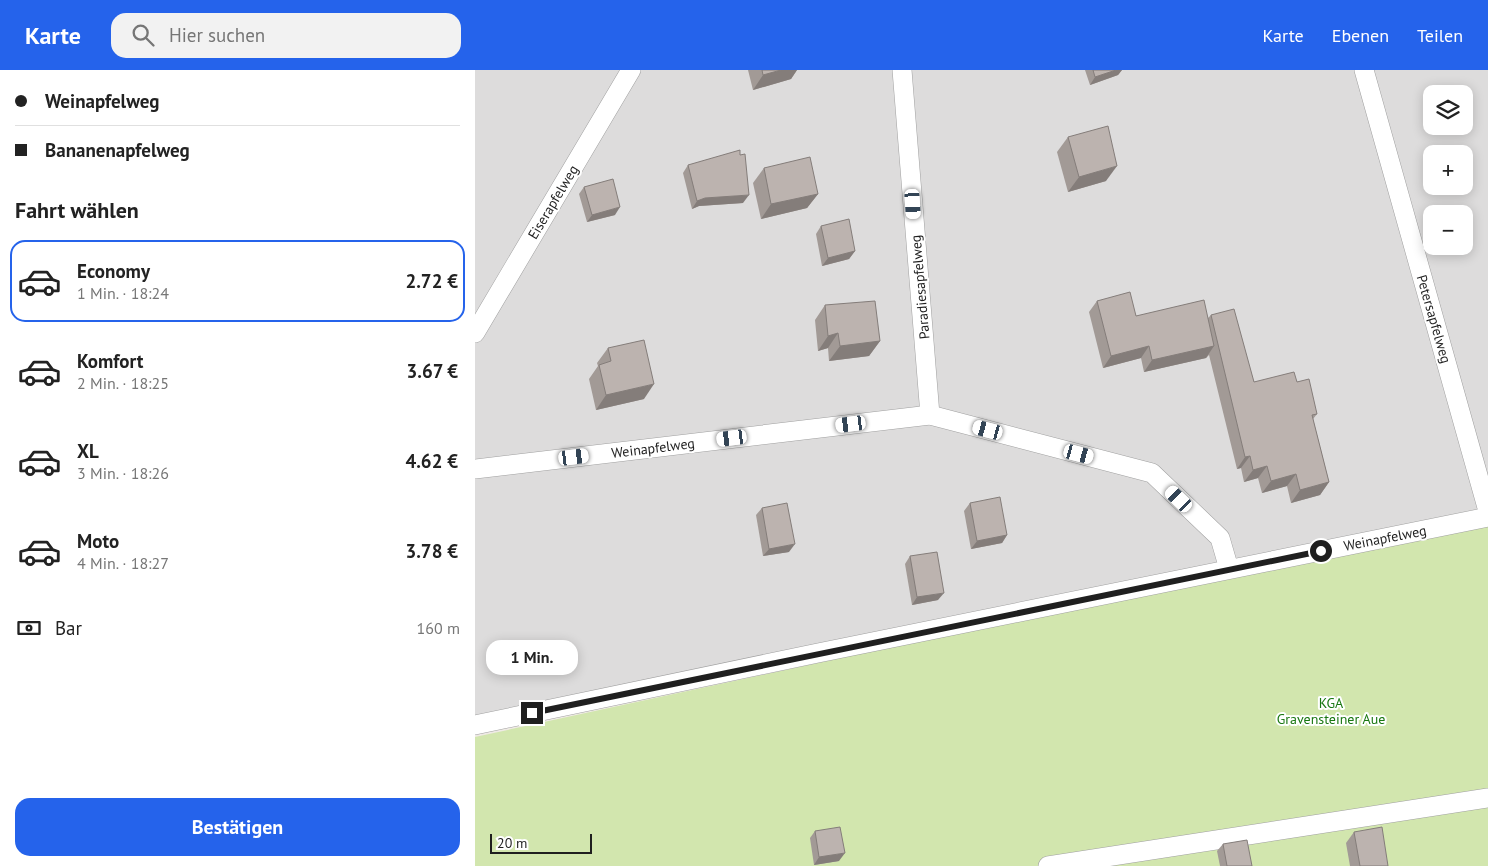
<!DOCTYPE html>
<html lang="de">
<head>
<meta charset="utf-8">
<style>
	body { margin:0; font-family:"PT Sans",sans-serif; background:#f2f2f2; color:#222; height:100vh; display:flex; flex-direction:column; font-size:19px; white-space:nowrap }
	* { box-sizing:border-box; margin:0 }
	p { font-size:16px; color:#767676 }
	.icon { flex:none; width:28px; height:28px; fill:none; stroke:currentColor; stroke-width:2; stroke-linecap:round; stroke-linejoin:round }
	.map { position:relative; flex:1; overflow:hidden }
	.sheet { display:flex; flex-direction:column; background:#fff; width:475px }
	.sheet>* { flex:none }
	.banner { display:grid; align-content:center; height:110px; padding:0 15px; background:#fff }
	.controls { position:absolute; left:948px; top:15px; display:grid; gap:10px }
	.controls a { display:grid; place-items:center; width:50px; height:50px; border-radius:10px; background:#fff; box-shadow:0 2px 12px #0003; font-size:25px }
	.scale { position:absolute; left:15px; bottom:12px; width:102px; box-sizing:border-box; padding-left:5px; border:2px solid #1f1f1f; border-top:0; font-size:14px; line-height:18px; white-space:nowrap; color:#1f1f1f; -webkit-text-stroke:4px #fff; paint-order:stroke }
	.end { position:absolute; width:22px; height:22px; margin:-11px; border:6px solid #1f1f1f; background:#fff; box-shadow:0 0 0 2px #fff }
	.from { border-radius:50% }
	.bubble { position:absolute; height:35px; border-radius:15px; background:#fff; box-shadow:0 2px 12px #0003; font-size:16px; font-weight:600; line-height:35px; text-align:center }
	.car { position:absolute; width:15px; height:30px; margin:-15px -8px; border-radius:6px; box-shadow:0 0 4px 1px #0007; background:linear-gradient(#fff 24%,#345 0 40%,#fff 0 76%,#345 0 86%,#fff 0) }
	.banner b { display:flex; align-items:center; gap:18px; height:48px; font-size:19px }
	.banner b+b { border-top:1px solid #e0e0e0 }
	.banner i { width:12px; height:12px; background:#222 }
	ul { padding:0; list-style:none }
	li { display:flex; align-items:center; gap:15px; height:82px; margin:0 10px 8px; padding:0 5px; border:2px solid transparent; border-radius:15px }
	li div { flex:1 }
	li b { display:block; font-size:19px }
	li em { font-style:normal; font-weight:600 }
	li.active { border-color:#2563eb }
	li>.icon { width:45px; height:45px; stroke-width:1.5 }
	h2 { padding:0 15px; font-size:22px; line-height:60px }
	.pay { display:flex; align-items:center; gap:12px; height:55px; padding:0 15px; font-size:19px }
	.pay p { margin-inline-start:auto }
	.cta { display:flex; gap:10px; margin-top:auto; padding:10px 15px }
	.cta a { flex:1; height:58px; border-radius:15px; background:#2563eb; color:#fff; font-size:20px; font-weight:600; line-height:58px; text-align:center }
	header { display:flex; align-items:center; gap:30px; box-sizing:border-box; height:70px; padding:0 25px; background:#2563eb; color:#fff }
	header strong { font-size:24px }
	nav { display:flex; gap:28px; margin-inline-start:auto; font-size:18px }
	.search { width:350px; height:45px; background:#f2f2f2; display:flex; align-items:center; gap:12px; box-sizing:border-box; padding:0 18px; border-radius:15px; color:#767676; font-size:19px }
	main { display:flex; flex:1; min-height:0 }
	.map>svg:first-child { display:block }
	.residential { fill:#dddcdc; fill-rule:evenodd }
	.grass { fill:#d2e6ae }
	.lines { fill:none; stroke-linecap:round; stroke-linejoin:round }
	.lane-casing { stroke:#a0a0a0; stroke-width:20 }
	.lane { stroke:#fff; stroke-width:19 }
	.wall { fill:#a29a96 }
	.shaded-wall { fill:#847d7a }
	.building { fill:#bcb3af; stroke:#847d7a }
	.route { stroke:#1f1f1f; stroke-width:6 }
	.labels { text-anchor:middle; stroke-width:4; stroke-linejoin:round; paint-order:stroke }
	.street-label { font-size:14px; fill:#1f1f1f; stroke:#fff }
	.park-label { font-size:14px; fill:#197712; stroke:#fff }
</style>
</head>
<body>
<header>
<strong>Karte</strong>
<div class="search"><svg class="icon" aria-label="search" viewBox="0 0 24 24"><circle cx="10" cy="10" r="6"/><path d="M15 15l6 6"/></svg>Hier suchen</div>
<nav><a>Karte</a><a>Ebenen</a><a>Teilen</a></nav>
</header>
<main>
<section class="sheet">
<div class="banner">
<b><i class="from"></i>Weinapfelweg</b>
<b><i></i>Bananenapfelweg</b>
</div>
<h2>Fahrt wählen</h2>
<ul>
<li class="active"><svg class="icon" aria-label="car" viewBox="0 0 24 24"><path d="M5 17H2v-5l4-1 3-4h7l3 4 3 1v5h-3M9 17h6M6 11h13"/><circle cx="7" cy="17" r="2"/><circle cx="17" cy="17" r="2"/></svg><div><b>Economy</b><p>1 Min. · 18:24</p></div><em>2.72 €</em></li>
<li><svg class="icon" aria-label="car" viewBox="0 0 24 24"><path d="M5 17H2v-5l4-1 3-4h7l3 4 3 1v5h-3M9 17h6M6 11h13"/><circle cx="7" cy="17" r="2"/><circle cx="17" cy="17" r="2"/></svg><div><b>Komfort</b><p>2 Min. · 18:25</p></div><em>3.67 €</em></li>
<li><svg class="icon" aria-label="car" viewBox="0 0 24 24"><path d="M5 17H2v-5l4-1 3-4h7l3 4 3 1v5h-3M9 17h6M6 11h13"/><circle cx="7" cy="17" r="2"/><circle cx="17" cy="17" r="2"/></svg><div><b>XL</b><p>3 Min. · 18:26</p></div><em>4.62 €</em></li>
<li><svg class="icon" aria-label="car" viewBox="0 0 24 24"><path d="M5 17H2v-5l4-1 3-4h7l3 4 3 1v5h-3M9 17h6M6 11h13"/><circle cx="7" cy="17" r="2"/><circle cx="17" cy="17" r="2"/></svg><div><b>Moto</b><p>4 Min. · 18:27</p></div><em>3.78 €</em></li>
</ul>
<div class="pay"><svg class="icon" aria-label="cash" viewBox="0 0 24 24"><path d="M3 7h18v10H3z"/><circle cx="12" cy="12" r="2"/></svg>Bar<p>160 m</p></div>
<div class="cta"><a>Bestätigen</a></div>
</section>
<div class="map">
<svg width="1013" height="796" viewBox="0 0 1013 796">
	<rect width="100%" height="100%" fill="#efeae5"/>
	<path class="residential" d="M0 0H1013V437L796 482 0 664ZM956 24H989V56H956ZM956 84H989V116H956ZM956 144H989V176H956Z"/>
	<polygon class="grass" points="1013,448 1013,796 0,796 0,667"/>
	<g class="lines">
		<g class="lane-casing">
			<g id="lane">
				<polyline points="427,0 455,345"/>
				<polyline points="889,0 1013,441"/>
				<polyline points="0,263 156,0"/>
				<polyline points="0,399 455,345 677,403 745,468 754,499"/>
				<polyline points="0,655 343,583 1013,447"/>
				<polyline points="573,796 1013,728"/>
			</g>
		</g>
		<use href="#lane" class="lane"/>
	</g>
	<g class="wall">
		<polygon points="273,0 322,0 316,9 278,20"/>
		<polygon points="610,0 647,0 643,5 615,15"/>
		<polygon points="593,67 631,111 593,122 582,82"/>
		<polygon points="213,95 268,133 224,136 217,139 208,103"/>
		<polygon points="289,98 343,124 332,138 286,149 278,113"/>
		<polygon points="109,117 140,145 112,152 104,124"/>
		<polygon points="346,156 380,181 374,189 347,196 341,164"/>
		<polygon points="622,231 661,246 733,248 736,245 779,312 822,312 842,344 838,349 854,412 845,425 816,433 812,416 787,423 783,408 769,412 766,398 762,399 734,285 731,288 669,302 666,288 628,298 614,242"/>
		<polygon points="350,235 405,271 394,286 354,291 353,278 343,281 340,250"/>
		<polygon points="133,278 169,329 121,340 114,309 123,296 122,293"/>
		<polygon points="495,433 532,465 527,473 496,479 489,441"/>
		<polygon points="287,438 314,482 288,486 281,445"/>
		<polygon points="435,486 463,530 437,535 430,494"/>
		<polygon points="340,761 364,791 339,795 335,768"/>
		<polygon points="879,762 913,796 875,796 871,773"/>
		<polygon points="748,774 777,796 745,796 742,781"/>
	</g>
	<g class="shaded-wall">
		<polygon points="306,0 322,0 316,9 278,20 288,5"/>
		<polygon points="641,0 647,0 643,5 615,15 620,7"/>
		<polygon points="642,96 631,111 593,122 604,107"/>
		<polygon points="343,124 332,138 286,149 296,134"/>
		<polygon points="274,125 268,133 224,136 217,139 222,131 230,128"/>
		<polygon points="145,137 140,145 112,152 117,145"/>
		<polygon points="380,181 374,189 347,196 353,188"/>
		<polygon points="363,263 353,278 343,281 353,266"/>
		<polygon points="405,271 394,286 354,291 365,276"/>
		<polygon points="674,276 666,288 628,298 636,286"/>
		<polygon points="739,276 731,288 669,302 677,290"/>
		<polygon points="179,314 169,329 121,340 131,325"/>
		<polygon points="775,386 766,398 762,399 770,387"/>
		<polygon points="792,396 783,408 769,412 778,400"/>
		<polygon points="821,404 812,416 787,423 796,411"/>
		<polygon points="854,412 845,425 816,433 825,420"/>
		<polygon points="532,465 527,473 496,479 502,471"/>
		<polygon points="320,474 314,482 288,486 294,479"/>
		<polygon points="469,523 463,530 437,535 442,527"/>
		<polygon points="370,783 364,791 339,795 344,787"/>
	</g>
	<g class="building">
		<polygon points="287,0 306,0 288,5"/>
		<polygon points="618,0 641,0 620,7"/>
		<polygon points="633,56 642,96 604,107 593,67"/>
		<polygon points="265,80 265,85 270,84 274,125 230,128 222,131 213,95"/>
		<polygon points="335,87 343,124 296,134 289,98"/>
		<polygon points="138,109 145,137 117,145 109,117"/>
		<polygon points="374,149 380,181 353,188 346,156"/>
		<polygon points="655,222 661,246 729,230 739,276 677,290 674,276 636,286 622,231"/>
		<polygon points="400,231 405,271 365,276 363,263 353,266 350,235"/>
		<polygon points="759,239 779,312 819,302 822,312 834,309 842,344 837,345 854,412 825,420 821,404 796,411 792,396 778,400 775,386 770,387 736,245"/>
		<polygon points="169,270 179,314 131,325 124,295 136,291 133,278"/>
		<polygon points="525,427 532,465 502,471 495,433"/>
		<polygon points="312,433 320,474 294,479 287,438"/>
		<polygon points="462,482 469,523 442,527 435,486"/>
		<polygon points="365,757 370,783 344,787 340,761"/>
		<polygon points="907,757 913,796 885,796 879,762"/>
		<polygon points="772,770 777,796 752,796 748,774"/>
	</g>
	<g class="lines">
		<polyline class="route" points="57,643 846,481"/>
	</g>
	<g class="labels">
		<g class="street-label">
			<text transform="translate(78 132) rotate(-59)" y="5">Eiserapfelweg</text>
			<text transform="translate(445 217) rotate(-95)" y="5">Paradiesapfelweg</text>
			<text transform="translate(959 249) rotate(74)" y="5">Petersapfelweg</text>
			<text transform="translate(178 378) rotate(-7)" y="5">Weinapfelweg</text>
			<text transform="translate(910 468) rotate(-11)" y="5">Weinapfelweg</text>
		</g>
		<g class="park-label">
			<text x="856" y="638">KGA<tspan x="856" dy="16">Gravensteiner Aue</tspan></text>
		</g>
	</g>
</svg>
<div class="controls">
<a><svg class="icon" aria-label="layers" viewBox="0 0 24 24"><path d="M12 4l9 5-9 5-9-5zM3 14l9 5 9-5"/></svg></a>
<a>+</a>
<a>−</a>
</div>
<div class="scale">20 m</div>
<i class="end from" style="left:846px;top:481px"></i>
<i class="end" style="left:57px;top:643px"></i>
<div class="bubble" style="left:11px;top:570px;width:92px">1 Min.</div>
<i class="car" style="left:438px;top:134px;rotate:176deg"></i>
<i class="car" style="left:376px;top:354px;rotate:263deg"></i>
<i class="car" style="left:513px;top:360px;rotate:285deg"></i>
<i class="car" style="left:257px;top:368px;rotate:263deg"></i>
<i class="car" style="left:604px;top:384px;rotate:105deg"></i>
<i class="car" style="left:99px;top:387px;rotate:83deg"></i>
<i class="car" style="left:704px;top:429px;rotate:314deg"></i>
</div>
</main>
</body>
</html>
